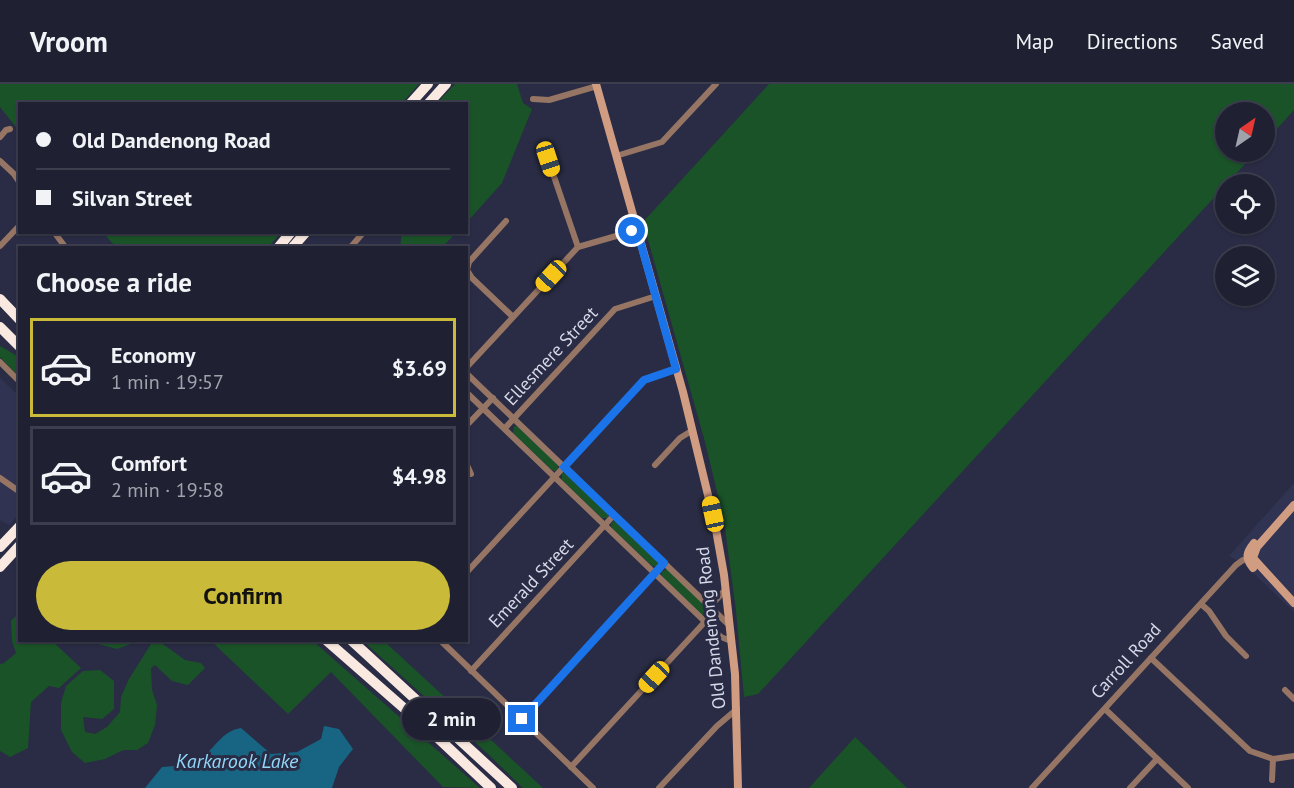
<!DOCTYPE html>
<html lang="en">
<head>
<meta charset="utf-8">
<style>
	body { margin:0; font-family:"PT Sans",sans-serif; background:#27293b; color:#f1f3f6; height:100vh; display:flex; flex-direction:column; font-size:22px; white-space:nowrap }
	* { box-sizing:border-box; margin:0 }
	p { font-size:20px; color:#a1a3ac }
	.icon { flex:none; width:33px; height:33px; fill:none; stroke:currentColor; stroke-width:2; stroke-linecap:round; stroke-linejoin:round }
	.map { position:relative; flex:1; overflow:hidden }
	.details { position:absolute; left:18px; top:162px; width:450px; height:396px; display:flex; flex-direction:column; background:#1f2133; border-radius:0px; box-shadow:0 2px 4px #0004,0 0 0 2px #3c3e4e }
	.details>* { flex:none }
	.top-card { position:absolute; left:18px; top:18px; width:450px; height:132px; border-radius:0px; box-shadow:0 2px 4px #0004,0 0 0 2px #3c3e4e; display:grid; align-content:center; height:132px; padding:0 18px; background:#1f2133 }
	.needle { width:39px; rotate:34deg }
	.buttons { position:absolute; left:1215px; top:18px; display:grid; gap:12px }
	.buttons a { display:grid; place-items:center; width:60px; height:60px; border-radius:50%; background:#1f2133; box-shadow:0 2px 4px #0004,0 0 0 2px #3c3e4e; font-size:30px }
	.end { position:absolute; width:27px; height:27px; margin:-14px; border:8px solid #1a73e8; background:#fff; box-shadow:0 0 0 3px #fff }
	.from { border-radius:50% }
	.bubble { position:absolute; height:42px; border-radius:21px; background:#1f2133; box-shadow:0 2px 4px #0004,0 0 0 2px #3c3e4e; font-size:20px; font-weight:700; line-height:42px; text-align:center }
	.car { position:absolute; width:18px; height:36px; margin:-18px -9px; border-radius:8px; box-shadow:0 0 4px 2px #0007; background:linear-gradient(#f5c518 24%,#345 0 40%,#f5c518 0 76%,#345 0 86%,#f5c518 0) }
	.top-card b { display:flex; align-items:center; gap:21px; height:57px; font-size:22px }
	.top-card b+b { border-top:2px solid #3c3e4e }
	.top-card i { width:15px; height:15px; background:#f1f3f6 }
	ul { padding:0; list-style:none }
	li { display:flex; align-items:center; gap:18px; height:99px; margin:0 12px 9px; padding:0 6px; border:3px solid #3c3e4e; border-radius:0px }
	li div { flex:1 }
	li b { display:block; font-size:22px }
	li em { font-style:normal; font-weight:700 }
	li.active { border-color:#caba3a }
	li>.icon { width:54px; height:54px; stroke-width:1.5 }
	h2 { padding:0 18px; font-size:27px; line-height:72px }
	.primary-button { display:flex; gap:12px; margin-top:auto; padding:12px 18px }
	.primary-button a { flex:1; height:69px; border-radius:36px; background:#caba3a; color:#111; font-size:24px; font-weight:700; line-height:69px; text-align:center }
	header { display:flex; align-items:center; gap:36px; box-sizing:border-box; height:84px; padding:0 30px; background:#1f2133; border-bottom:2px solid #3c3e4e }
	header strong { font-size:28px }
	nav { display:flex; gap:33px; margin-inline-start:auto; font-size:21px }
	.map>svg:first-child { display:block }
	.built { fill:#303452 }
	.green { fill:#1a5328 }
	.water { fill:#176583 }
	.lines { fill:none; stroke-linecap:round; stroke-linejoin:round }
	.street { stroke:#967564; stroke-width:6 }
	.secondary { stroke:#d19d82; stroke-width:8 }
	.highway { stroke:#f9e9e0; stroke-width:10 }
	.route { stroke:#1a73e8; stroke-width:8 }
	.labels { text-anchor:middle; stroke-width:6; stroke-linejoin:round; paint-order:stroke }
	.street-label { font-size:18px; fill:#d6d9e9; stroke:#292c44 }
	.water-label { font-size:20px; font-style:italic; fill:#92d7f7; stroke:#292c44 }
</style>
</head>
<body>
<header>
<strong>Vroom</strong>
<nav><a>Map</a><a>Directions</a><a>Saved</a></nav>
</header>
<div class="map">
<svg width="1294" height="704" viewBox="0 0 1294 704">
	<rect width="100%" height="100%" fill="#292c44"/>
	<g class="built">
		<polygon points="0,294 19,312 19,430 9,441 0,436"/>
		<polygon points="1294,399 1294,528 1244,480 1229,472"/>
	</g>
	<g class="green">
		<polygon points="0,0 419,0 401,20 20,20 19,47 0,23"/>
		<polygon points="455,0 517,0 523,19 532,25 502,99 467,138 466,20 437,19"/>
		<polygon points="769,0 1294,0 1294,26 1265,58 1264,28 1226,28 1226,68 1256,68 758,610 744,613 736,527 724,437 705,358 643,138"/>
		<polygon points="103,149 281,149 267,164 116,163"/>
		<polygon points="402,149 402,148 456,149 442,163 400,163"/>
		<polygon points="0,262 19,273 19,293 0,273"/>
		<polygon points="514,342 518,343 558,380 558,385 555,387 552,386 513,349"/>
		<polygon points="562,389 567,390 608,428 608,434 602,434 562,396"/>
		<polygon points="614,437 617,438 658,477 658,482 652,482 612,444 611,440"/>
		<polygon points="667,485 707,524 709,527 707,531 702,531 662,492 661,488"/>
		<polygon points="19,529 20,556 52,557 81,584 59,604 49,602 31,618 28,664 10,673 0,667 0,580 4,579 16,569 12,557 11,537"/>
		<polygon points="87,557 139,557 117,565"/>
		<polygon points="211,557 313,557 480,704 443,703 331,588 288,630"/>
		<polygon points="363,557 384,557 543,704 523,704 488,670"/>
		<polygon points="160,558 185,576 201,579 205,584 188,601 172,597 155,581 151,584 152,606 157,621 155,641 148,659 137,666 123,666 105,675 85,679 72,668 61,646 61,619 66,602 83,587 100,586 114,597 114,625 102,635 83,633 85,648 95,650 107,643 120,628 121,613 129,595 151,560"/>
		<polygon points="855,653 907,704 809,704"/>
	</g>
	<path class="water" d="M324 642 339 645 353 665 339 683 332 704H145L162 683C175 682 193 681 204 672 217 661 223 647 241 644L271 670 297 668 321 655Z"/>
	<g class="lines">
		<g class="street">
			<polyline points="533,15 549,16 597,2"/>
			<polyline points="0,53 6,46 10,45"/>
			<polyline points="616,72 662,58 716,0"/>
			<polyline points="548,75 578,163"/>
			<polyline points="0,77 14,90 20,99"/>
			<polyline points="506,137 469,178 467,186 472,194 513,233"/>
			<polyline points="54,148 66,164"/>
			<polyline points="0,162 20,141"/>
			<polyline points="350,164 362,150"/>
			<polyline points="0,278 20,298"/>
			<polyline points="466,284 578,163 637,146"/>
			<polyline points="466,289 730,542"/>
			<polyline points="466,308 721,553 731,557"/>
			<polyline points="466,342 493,314"/>
			<polyline points="505,344 615,225 656,212"/>
			<polyline points="466,379 471,390"/>
			<polyline points="655,381 680,354 693,346"/>
			<polyline points="0,394 20,408"/>
			<polyline points="466,489 644,296 676,285"/>
			<polyline points="705,517 716,516 725,506"/>
			<polyline points="1201,520 1209,527 1226,552 1246,572"/>
			<polyline points="440,556 593,704"/>
			<polyline points="1151,574 1250,667 1273,675 1294,672"/>
			<polyline points="471,587 614,431"/>
			<polyline points="1285,606 1294,615"/>
			<polyline points="1105,625 1188,704"/>
			<polyline points="522,635 664,479"/>
			<polyline points="571,683 714,528"/>
			<polyline points="1272,696 1273,675"/>
			<polyline points="659,704 717,642 737,625"/>
			<polyline points="1032,704 1236,481 1243,476 1249,475"/>
			<polyline points="1130,704 1157,675"/>
		</g>
		<g class="secondary">
			<polyline points="596,0 683,308 715,440 724,491 735,590 738,704"/>
			<polyline points="1294,421 1257,463 1253,474 1294,519"/>
			<path d="M1253 484C1245 474 1246 469 1254 459"/>
		</g>
		<g class="highway">
			<polyline points="410,20 428,0"/>
			<polyline points="428,20 446,0"/>
			<polyline points="278,164 291,148"/>
			<polyline points="292,164 306,148"/>
			<polyline points="0,215 20,236"/>
			<polyline points="0,243 20,263"/>
			<polyline points="0,463 20,442"/>
			<polyline points="0,483 20,461"/>
			<polyline points="326,556 438,654 491,704"/>
			<polyline points="351,556 512,704"/>
		</g>
	</g>
	<g class="lines">
		<polyline class="route" points="522,635 664,479 564,383 644,296 676,285 637,146 632,147"/>
	</g>
	<g class="labels">
		<g class="street-label">
			<text transform="translate(551 272) rotate(-47)" y="6">Ellesmere Street</text>
			<text transform="translate(531 499) rotate(-47)" y="6">Emerald Street</text>
			<text transform="translate(711 544) rotate(-96)" y="6">Old Dandenong Road</text>
			<text transform="translate(1126 577) rotate(-48)" y="6">Carroll Road</text>
		</g>
		<g class="water-label">
			<text x="237" y="684">Karkarook Lake</text>
		</g>
	</g>
</svg>
<div class="buttons">
<a><svg class="needle" viewBox="-14 -14 28 28"><path d="M0-13l5 13h-10z" fill="#e53935"/><path d="M0 13l5-13h-10z" fill="#a1a3ac"/></svg></a>
<a><svg class="icon" aria-label="locate" viewBox="0 0 24 24"><circle cx="12" cy="12" r="6"/><path d="M12 2v4M12 18v4M2 12h4M18 12h4"/></svg></a>
<a><svg class="icon" aria-label="layers" viewBox="0 0 24 24"><path d="M12 4l9 5-9 5-9-5zM3 14l9 5 9-5"/></svg></a>
</div>
<i class="end from" style="left:632px;top:147px"></i>
<i class="end" style="left:522px;top:635px"></i>
<div class="bubble" style="left:402px;top:614px;width:99px">2 min</div>
<i class="car" style="left:548px;top:75px;rotate:162deg"></i>
<i class="car" style="left:551px;top:192px;rotate:223deg"></i>
<i class="car" style="left:713px;top:430px;rotate:348deg"></i>
<i class="car" style="left:654px;top:593px;rotate:223deg"></i>
<div class="top-card">
<b><i class="from"></i>Old Dandenong Road</b>
<b><i></i>Silvan Street</b>
</div>
<section class="details">
<h2>Choose a ride</h2>
<ul>
<li class="active"><svg class="icon" aria-label="car" viewBox="0 0 24 24"><path d="M5 17H2v-5l4-1 3-4h7l3 4 3 1v5h-3M9 17h6M6 11h13"/><circle cx="7" cy="17" r="2"/><circle cx="17" cy="17" r="2"/></svg><div><b>Economy</b><p>1 min · 19:57</p></div><em>$3.69</em></li>
<li><svg class="icon" aria-label="car" viewBox="0 0 24 24"><path d="M5 17H2v-5l4-1 3-4h7l3 4 3 1v5h-3M9 17h6M6 11h13"/><circle cx="7" cy="17" r="2"/><circle cx="17" cy="17" r="2"/></svg><div><b>Comfort</b><p>2 min · 19:58</p></div><em>$4.98</em></li>
</ul>
<div class="primary-button"><a>Confirm</a></div>
</section>
</div>
</body>
</html>
